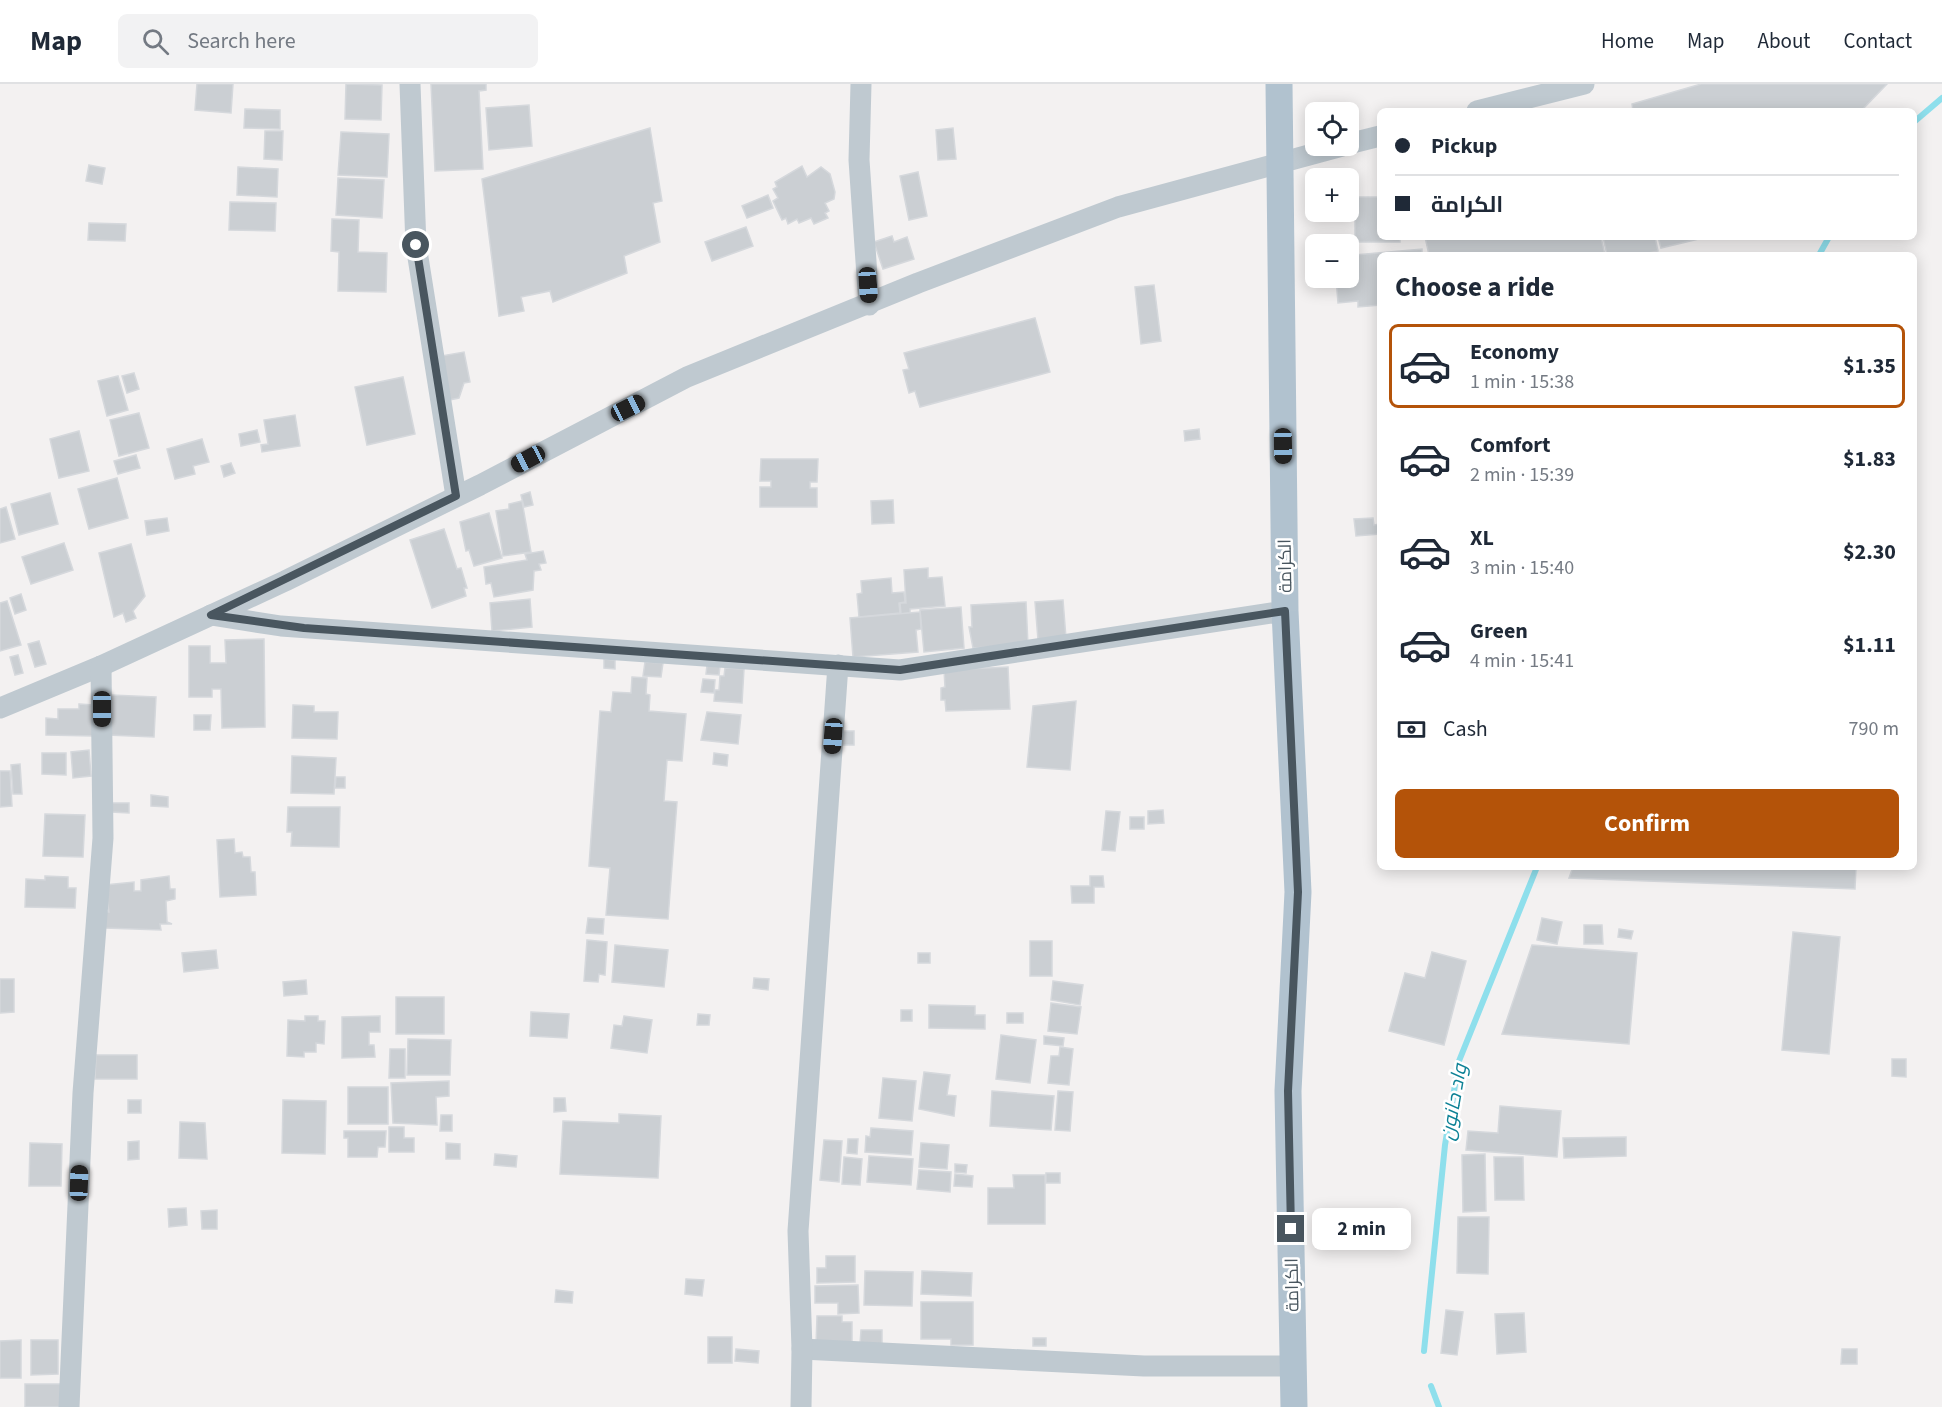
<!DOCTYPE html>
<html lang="en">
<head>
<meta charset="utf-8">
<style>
	body { margin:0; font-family:"Source Sans 3",Cairo,sans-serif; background:#f2f2f3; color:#1f2937; height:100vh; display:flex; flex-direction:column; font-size:22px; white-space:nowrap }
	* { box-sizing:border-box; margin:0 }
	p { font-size:20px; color:#747a83 }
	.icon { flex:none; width:33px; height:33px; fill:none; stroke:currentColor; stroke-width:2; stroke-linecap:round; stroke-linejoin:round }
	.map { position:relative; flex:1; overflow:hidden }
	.drawer { position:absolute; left:1377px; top:168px; width:540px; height:618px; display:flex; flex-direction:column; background:#fff; border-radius:9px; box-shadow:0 3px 15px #0003 }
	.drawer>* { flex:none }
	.hud { position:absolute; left:1377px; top:24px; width:540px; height:132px; border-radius:9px; box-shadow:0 3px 15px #0003; display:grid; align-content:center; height:132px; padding:0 18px; background:#fff }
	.buttons { position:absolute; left:1305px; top:18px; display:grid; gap:12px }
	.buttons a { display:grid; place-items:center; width:54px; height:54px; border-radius:9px; background:#fff; box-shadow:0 3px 15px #0003; font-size:30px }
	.end { position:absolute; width:27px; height:27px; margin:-14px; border:8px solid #49565f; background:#fff; box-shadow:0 0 0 3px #fff }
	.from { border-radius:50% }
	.bubble { position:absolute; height:42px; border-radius:9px; background:#fff; box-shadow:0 3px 15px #0003; font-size:20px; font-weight:700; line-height:42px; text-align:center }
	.car { position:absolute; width:18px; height:36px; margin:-18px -9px; border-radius:8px; box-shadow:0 0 4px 2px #0007; background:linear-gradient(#222 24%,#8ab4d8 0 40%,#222 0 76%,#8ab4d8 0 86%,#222 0) }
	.hud b { display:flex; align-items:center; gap:21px; height:57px; font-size:22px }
	.hud b+b { border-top:2px solid #e0e1e3 }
	.hud i { width:15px; height:15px; background:#1f2937 }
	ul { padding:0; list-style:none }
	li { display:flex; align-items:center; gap:18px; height:84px; margin:0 12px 9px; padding:0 6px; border:3px solid transparent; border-radius:9px }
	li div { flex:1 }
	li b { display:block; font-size:22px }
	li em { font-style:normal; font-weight:700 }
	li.on { border-color:#b45309 }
	li>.icon { width:54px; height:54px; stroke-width:1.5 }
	h2 { padding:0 18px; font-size:27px; line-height:72px }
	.pay { display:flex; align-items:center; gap:15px; height:66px; padding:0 18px; font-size:22px }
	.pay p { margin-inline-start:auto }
	.cta { display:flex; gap:12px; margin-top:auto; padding:12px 18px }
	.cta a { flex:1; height:69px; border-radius:9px; background:#b45309; color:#fff; font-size:24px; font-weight:700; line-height:69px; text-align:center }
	header { display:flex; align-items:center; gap:36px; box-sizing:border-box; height:84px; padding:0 30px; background:#fff; border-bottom:2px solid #e0e1e3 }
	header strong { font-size:28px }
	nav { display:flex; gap:33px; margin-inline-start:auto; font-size:21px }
	.search { width:420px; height:54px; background:#f2f2f3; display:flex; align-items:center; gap:15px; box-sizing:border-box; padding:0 21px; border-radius:9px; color:#747a83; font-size:22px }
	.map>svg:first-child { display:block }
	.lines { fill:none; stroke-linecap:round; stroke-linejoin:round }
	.stream { stroke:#8edfec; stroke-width:6 }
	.building { fill:#cbcfd3; stroke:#d5d8dc; stroke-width:1.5 }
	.minor { stroke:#bfc9d0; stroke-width:21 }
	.major { stroke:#b1c2cf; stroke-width:27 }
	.route { stroke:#49565f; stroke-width:8 }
	.labels { text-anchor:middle; stroke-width:5; stroke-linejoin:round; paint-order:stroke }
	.street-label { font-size:18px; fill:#49565f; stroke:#fff }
	.water-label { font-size:20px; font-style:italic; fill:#0e8296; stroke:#fff }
</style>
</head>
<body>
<header>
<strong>Map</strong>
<div class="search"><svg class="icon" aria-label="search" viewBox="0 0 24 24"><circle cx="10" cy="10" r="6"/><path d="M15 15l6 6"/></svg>Search here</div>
<nav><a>Home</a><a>Map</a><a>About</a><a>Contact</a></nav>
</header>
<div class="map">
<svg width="1942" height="1323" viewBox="0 0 1942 1323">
	<rect width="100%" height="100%" fill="#f3f1f1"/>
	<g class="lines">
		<g class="stream">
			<polyline points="1914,38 1942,14"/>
			<polyline points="1819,171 1829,153"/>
			<polyline points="1424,1267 1445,1061 1459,977 1537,783"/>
			<polyline points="1431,1302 1439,1323"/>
		</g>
	</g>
	<g class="building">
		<polygon points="197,0 233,0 231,29 195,26"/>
		<polygon points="346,0 382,1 381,36 345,35"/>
		<polygon points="431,0 486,0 486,6 479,7 483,85 435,87"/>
		<polygon points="1701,0 1887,0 1861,27 1633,27 1632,20"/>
		<polygon points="529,21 532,62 489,66 486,24"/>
		<polygon points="245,25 280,26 280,45 244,44"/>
		<polygon points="650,44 662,117 653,119 660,158 624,172 627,189 553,218 550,207 521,213 524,227 499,232 482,95"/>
		<polygon points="953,44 956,75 938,76 936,46"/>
		<polygon points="265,47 283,47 282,76 264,75"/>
		<polygon points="341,48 389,50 387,93 338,91"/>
		<polygon points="89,81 105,84 102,100 86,97"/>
		<polygon points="802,82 807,93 821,83 830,90 835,108 834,115 825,119 829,127 825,129 828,134 814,140 811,134 799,139 797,135 788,140 786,134 782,136 773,117 778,114 773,105 777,103 775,98"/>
		<polygon points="238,83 278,85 277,113 237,111"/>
		<polygon points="918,88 927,132 909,136 900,92"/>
		<polygon points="338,94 384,96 382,134 336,131"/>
		<polygon points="768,111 773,124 747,134 742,122"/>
		<polygon points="1355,113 1380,113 1380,153 1400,153 1400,158 1355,158"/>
		<polygon points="230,118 276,119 275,147 229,146"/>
		<polygon points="332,135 359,136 358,168 387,169 386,208 338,207 339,168 331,167"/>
		<polygon points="89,139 126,140 125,157 88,156"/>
		<polygon points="746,143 753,162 712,177 705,158"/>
		<polygon points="892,152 894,158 907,153 914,175 883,185 874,158"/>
		<polygon points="1425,153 1601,153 1605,171 1429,171"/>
		<polygon points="1603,153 1655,153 1658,167 1639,171 1607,171"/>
		<polygon points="1658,153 1707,153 1661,164"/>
		<polygon points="1422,165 1422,171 1380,171 1380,221 1358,223 1358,217 1338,219 1336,194 1348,194 1348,177 1355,176 1355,171"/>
		<polygon points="1154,201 1161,257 1141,260 1135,203"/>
		<polygon points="1035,234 1050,288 920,323 915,307 909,309 903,286 909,285 904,269"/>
		<polygon points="464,268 470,298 464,299 459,314 449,316 441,272"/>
		<polygon points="134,289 139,305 127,309 122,292"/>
		<polygon points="118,292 128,326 107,332 98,297"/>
		<polygon points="403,293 415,350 367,361 355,303"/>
		<polygon points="139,329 149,364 119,372 110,336"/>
		<polygon points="295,331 300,362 262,368 261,361 268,360 264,336"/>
		<polygon points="1199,345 1200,355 1185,357 1184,347"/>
		<polygon points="257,346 260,358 241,362 239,350"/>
		<polygon points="79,347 89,387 59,394 50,355"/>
		<polygon points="202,355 209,378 193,382 195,390 175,395 167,365"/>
		<polygon points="136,371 140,384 118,390 114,377"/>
		<polygon points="761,375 818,375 817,398 810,398 810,404 817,404 817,423 760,423 760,403 771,403 771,397 760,397"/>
		<polygon points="231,379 235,389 224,393 221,382"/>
		<polygon points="117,394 128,434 89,445 78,405"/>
		<polygon points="530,408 533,421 524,423 521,411"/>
		<polygon points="50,409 58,440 19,451 11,420"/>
		<polygon points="893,416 894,439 872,440 871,417"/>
		<polygon points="522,417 531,468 503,472 496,427 509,425 509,420"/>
		<polygon points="6,423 15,455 0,459 0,425"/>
		<polygon points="489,429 502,474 474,482 469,466 466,467 460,438"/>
		<polygon points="167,434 169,447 147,451 145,437"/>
		<polygon points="1373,434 1374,441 1380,440 1380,450 1356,452 1354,435"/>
		<polygon points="444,445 457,485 461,484 467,504 464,504 466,512 432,524 410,456"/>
		<polygon points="64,459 73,486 31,500 22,473"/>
		<polygon points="131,460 145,512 133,527 136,534 126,538 123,529 114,533 99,469"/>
		<polygon points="543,467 546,479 539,480 541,486 534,487 533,506 494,513 491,499 486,500 484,483 527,476 525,470"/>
		<polygon points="928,484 928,494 942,493 945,522 910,525 910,529 901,530 900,519 906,519 904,486"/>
		<polygon points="891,494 892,509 904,508 905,518 899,519 900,529 859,533 857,510 862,509 861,497"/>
		<polygon points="21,510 26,526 15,530 10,514"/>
		<polygon points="530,515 532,543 492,547 490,519"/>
		<polygon points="1063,516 1066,554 1038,556 1035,518"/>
		<polygon points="7,517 21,561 0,567 0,519"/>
		<polygon points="1026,518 1028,561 973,564 969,543 972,543 971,521"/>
		<polygon points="961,523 964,564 924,568 920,526"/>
		<polygon points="920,528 921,545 916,546 918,568 853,573 850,534"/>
		<polygon points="264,555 265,643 222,644 221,605 212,605 212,613 189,613 189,562 210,562 210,579 226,579 225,556"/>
		<polygon points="39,557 46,580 35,583 28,560"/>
		<polygon points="18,571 23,589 15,591 10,573"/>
		<polygon points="604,575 615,576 615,585 604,584"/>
		<polygon points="645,578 663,579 661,593 643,592"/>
		<polygon points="707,581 720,582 719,591 706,590"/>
		<polygon points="1008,583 1010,625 946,627 945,616 941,616 941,604 945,603 944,586"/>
		<polygon points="725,584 744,585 742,619 714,617 715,606 719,606 720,592 724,592"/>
		<polygon points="632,593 647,594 646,610 650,611 649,627 686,630 682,677 667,676 664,717 677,718 668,835 606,831 610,784 589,782 600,627 611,628 613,608 631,609"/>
		<polygon points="703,595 715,596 714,609 701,608"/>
		<polygon points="111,611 156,613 154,653 108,651"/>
		<polygon points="1076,617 1070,686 1027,683 1033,622"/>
		<polygon points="79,620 94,621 93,652 46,651 46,634 58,635 58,625 79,625"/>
		<polygon points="293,621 314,622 314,628 338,628 337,655 292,654"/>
		<polygon points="707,628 741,631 738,660 701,656"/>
		<polygon points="194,631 211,631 210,646 194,646"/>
		<rect x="840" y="647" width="14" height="14"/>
		<polygon points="89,666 91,692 73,694 71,668"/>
		<polygon points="42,669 66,669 66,691 42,690"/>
		<polygon points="714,669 728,671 727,682 713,680"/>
		<polygon points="292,672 336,674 334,710 291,709"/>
		<polygon points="20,680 22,710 13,710 11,681"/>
		<polygon points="0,687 10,687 12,722 0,723"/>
		<polygon points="336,693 345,693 345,704 335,704"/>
		<polygon points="151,711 168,713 168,723 151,722"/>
		<polygon points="111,719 129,719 129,729 111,728"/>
		<polygon points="288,723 340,723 339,763 291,762 292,748 287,748"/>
		<polygon points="1163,726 1164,739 1148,740 1148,727"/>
		<polygon points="1106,727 1120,728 1115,767 1102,766"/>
		<polygon points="45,730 85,731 83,773 43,772"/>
		<rect x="1130" y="733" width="14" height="12"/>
		<polygon points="234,755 235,769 242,768 243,773 250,773 251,788 255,788 256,811 220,813 217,756"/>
		<polygon points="1573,783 1856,783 1855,805 1569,794"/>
		<polygon points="45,792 68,793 68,804 76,804 75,824 25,823 26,795 45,796"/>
		<polygon points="169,792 170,805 175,805 175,815 166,817 167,838 172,840 160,840 161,846 105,844 106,828 109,828 105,801 134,798 134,807 141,807 141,796"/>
		<polygon points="1090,792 1103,792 1104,803 1094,803 1094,819 1072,819 1071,802 1090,802"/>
		<polygon points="588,834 604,835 603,850 586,849"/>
		<polygon points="1542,834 1562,838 1557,860 1537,856"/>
		<polygon points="1584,841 1602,841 1603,860 1584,860"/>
		<polygon points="1619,845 1633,847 1631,855 1618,853"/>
		<polygon points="1793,848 1840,853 1829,970 1782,966"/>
		<polygon points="587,856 607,858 605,891 599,890 598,898 584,897"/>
		<rect x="1030" y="857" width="22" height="35"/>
		<polygon points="615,861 668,866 664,903 612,898"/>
		<polygon points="1532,861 1637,869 1629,960 1502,950"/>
		<polygon points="216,866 218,884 184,888 182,869"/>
		<polygon points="1432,868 1466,877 1444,961 1389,947 1405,889 1425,894"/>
		<rect x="918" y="869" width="12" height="10"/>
		<polygon points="754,894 769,895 768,906 753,904"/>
		<polygon points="0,895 14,895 14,928 0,929"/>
		<polygon points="306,896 307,910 284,912 283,898"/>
		<polygon points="1053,897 1083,901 1080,921 1051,916"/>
		<rect x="396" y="913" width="48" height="37"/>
		<polygon points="1051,919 1081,923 1077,950 1048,947"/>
		<polygon points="929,921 975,922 975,931 985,931 985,945 929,944"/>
		<rect x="901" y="926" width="11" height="11"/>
		<polygon points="531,928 569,930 567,954 530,952"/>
		<rect x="1007" y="929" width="16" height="10"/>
		<polygon points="698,930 710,931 709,941 697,941"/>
		<polygon points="305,932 318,932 318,937 325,937 324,960 316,959 316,968 304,968 304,973 287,972 288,936 305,937"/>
		<polygon points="380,932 380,948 369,948 369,961 374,961 375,973 342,974 342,933"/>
		<polygon points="624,932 652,936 647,969 611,964 614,941 622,942"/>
		<polygon points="1001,951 1036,956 1030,999 996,995"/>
		<polygon points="1044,952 1064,954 1063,962 1044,960"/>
		<polygon points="408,955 451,956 450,991 407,991"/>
		<polygon points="1060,963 1073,965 1069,1001 1048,999 1051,972 1059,972"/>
		<polygon points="390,965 405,965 405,994 389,994"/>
		<polygon points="96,971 137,971 137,995 95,995"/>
		<polygon points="1892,975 1906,975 1906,993 1892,992"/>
		<polygon points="924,988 950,991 947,1011 956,1012 954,1032 919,1025"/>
		<polygon points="883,994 916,997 912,1037 879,1034"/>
		<polygon points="449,997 449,1012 436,1013 437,1041 393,1039 391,999"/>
		<rect x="348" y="1003" width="40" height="37"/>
		<polygon points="992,1007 1054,1012 1051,1046 990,1042"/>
		<polygon points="1058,1007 1073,1008 1070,1047 1055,1046"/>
		<polygon points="554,1014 565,1014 566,1027 554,1028"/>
		<rect x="128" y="1016" width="13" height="13"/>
		<polygon points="283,1016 326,1017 325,1070 282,1069"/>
		<polygon points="1500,1022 1561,1027 1557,1073 1466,1066 1468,1047 1498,1049"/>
		<polygon points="619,1030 661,1032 658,1094 560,1090 563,1037 619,1039"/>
		<polygon points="441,1031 452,1031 452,1047 440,1047"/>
		<polygon points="180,1038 205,1039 207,1075 179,1074"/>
		<polygon points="389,1043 404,1043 404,1054 414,1054 414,1068 389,1068"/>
		<polygon points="871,1044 913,1047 911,1071 865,1068 866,1052 870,1053"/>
		<polygon points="344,1047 386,1047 385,1063 378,1063 377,1073 348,1073 348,1054 344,1054"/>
		<polygon points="1626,1053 1626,1072 1564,1074 1563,1054"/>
		<polygon points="848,1055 858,1055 857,1070 847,1069"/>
		<polygon points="824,1056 842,1057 839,1098 820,1096"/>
		<polygon points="139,1057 139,1075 128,1076 128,1058"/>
		<polygon points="30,1059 62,1060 61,1102 29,1102"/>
		<polygon points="446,1059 460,1060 460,1075 446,1075"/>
		<polygon points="921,1059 949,1061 947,1085 919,1083"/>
		<polygon points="495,1070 517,1072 516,1083 494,1081"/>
		<polygon points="1485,1070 1486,1127 1463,1128 1462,1071"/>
		<polygon points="869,1072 913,1075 911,1101 867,1098"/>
		<polygon points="844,1073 862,1075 860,1101 842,1100"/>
		<polygon points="1494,1073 1523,1073 1524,1116 1495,1116"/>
		<polygon points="955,1080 967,1081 966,1089 955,1088"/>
		<polygon points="919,1086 951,1088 950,1108 917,1105"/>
		<rect x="1046" y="1089" width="14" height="10"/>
		<polygon points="955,1090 973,1092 972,1103 954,1102"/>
		<polygon points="1013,1091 1045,1091 1045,1140 988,1140 988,1104 1014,1104"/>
		<polygon points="186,1124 187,1141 169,1143 168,1125"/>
		<polygon points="217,1126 217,1145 202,1145 201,1127"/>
		<polygon points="1458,1133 1489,1133 1488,1190 1457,1189"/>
		<polygon points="826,1172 855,1172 855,1198 817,1199 817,1184 826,1184"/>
		<polygon points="865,1187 913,1188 912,1222 864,1221"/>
		<polygon points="922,1187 972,1189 971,1212 921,1210"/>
		<polygon points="686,1195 704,1196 702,1212 685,1210"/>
		<polygon points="858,1201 859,1229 838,1230 838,1219 815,1219 815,1202"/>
		<polygon points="556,1206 573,1208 572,1219 555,1218"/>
		<polygon points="921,1218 973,1218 973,1261 951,1261 951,1255 921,1255"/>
		<polygon points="1446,1226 1463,1228 1457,1271 1441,1269"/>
		<polygon points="1524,1229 1526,1268 1497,1270 1495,1230"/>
		<polygon points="817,1232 842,1232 842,1238 852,1238 852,1262 816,1262"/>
		<polygon points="861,1246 882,1246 882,1260 860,1260"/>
		<rect x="708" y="1253" width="24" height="26"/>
		<rect x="1033" y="1254" width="13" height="8"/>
		<polygon points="21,1256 21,1294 0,1294 0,1257"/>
		<polygon points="31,1256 58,1256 58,1290 31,1291"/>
		<polygon points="736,1265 759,1267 758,1279 735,1277"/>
		<polygon points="1842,1265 1857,1265 1857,1280 1841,1280"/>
		<rect x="25" y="1300" width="38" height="23"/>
	</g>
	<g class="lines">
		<g class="minor">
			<polyline points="410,0 416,162"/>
			<polyline points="861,0 859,76 869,221"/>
			<polyline points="1477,27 1584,0"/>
			<polyline points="1348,60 1380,52"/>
			<polyline points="416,161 456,412"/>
			<polyline points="211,531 281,542 900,586 1285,527"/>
			<polyline points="0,624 101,582 285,497 480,401 687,293 918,199 1118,123 1342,62"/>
			<polyline points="802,1265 1144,1282 1293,1282"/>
			<polyline points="69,1323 83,1009 103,754 101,582"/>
			<polyline points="801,1323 802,1265 798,1147 838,581"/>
		</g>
		<polyline class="major" points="1279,0 1285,527 1298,808 1288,1007 1294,1323"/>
	</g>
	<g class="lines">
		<polyline class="route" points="416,161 456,412 211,531 304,544 900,586 1285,527 1298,808 1288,1007 1291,1145"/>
	</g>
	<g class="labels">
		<g class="street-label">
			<text transform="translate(1285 482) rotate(-91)" y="6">الكرامة</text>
			<text transform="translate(1292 1201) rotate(-91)" y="6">الكرامة</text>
		</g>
		<g class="water-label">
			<text transform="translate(1453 1018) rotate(-80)" y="7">واد حانون</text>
		</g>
	</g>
</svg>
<div class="buttons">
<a><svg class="icon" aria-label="locate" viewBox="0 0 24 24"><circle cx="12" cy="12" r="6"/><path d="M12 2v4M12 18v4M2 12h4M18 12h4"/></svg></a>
<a>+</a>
<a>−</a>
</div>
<i class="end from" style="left:416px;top:161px"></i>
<i class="end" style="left:1291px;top:1145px"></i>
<div class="bubble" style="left:1312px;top:1124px;width:99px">2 min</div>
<i class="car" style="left:868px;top:201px;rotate:176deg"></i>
<i class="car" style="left:628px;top:324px;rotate:63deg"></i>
<i class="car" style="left:1283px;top:362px;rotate:179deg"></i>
<i class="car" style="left:528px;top:375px;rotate:242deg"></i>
<i class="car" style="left:102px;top:625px;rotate:180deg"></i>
<i class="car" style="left:833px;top:652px;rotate:184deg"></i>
<i class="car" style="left:79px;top:1099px;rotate:2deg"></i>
<div class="hud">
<b><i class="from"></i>Pickup</b>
<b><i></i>الكرامة</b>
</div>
<section class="drawer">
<h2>Choose a ride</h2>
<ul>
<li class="on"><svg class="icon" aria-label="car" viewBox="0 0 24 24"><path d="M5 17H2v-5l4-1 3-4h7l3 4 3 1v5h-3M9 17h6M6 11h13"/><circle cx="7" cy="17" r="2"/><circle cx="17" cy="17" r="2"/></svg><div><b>Economy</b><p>1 min · 15:38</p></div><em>$1.35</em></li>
<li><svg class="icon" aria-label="car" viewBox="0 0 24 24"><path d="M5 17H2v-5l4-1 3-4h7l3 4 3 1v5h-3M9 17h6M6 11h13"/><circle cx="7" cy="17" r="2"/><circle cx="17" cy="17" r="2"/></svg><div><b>Comfort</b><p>2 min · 15:39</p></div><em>$1.83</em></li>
<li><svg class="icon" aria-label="car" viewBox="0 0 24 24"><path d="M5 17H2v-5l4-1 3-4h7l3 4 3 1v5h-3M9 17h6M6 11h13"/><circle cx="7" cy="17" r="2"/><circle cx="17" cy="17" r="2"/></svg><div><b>XL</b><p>3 min · 15:40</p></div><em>$2.30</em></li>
<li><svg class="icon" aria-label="car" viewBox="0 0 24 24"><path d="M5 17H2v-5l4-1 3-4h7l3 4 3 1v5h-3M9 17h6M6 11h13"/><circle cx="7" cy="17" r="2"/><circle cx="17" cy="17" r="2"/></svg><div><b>Green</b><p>4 min · 15:41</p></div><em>$1.11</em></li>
</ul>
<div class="pay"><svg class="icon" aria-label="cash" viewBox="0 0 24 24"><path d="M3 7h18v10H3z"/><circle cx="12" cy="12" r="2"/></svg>Cash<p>790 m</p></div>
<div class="cta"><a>Confirm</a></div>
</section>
</div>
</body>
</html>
